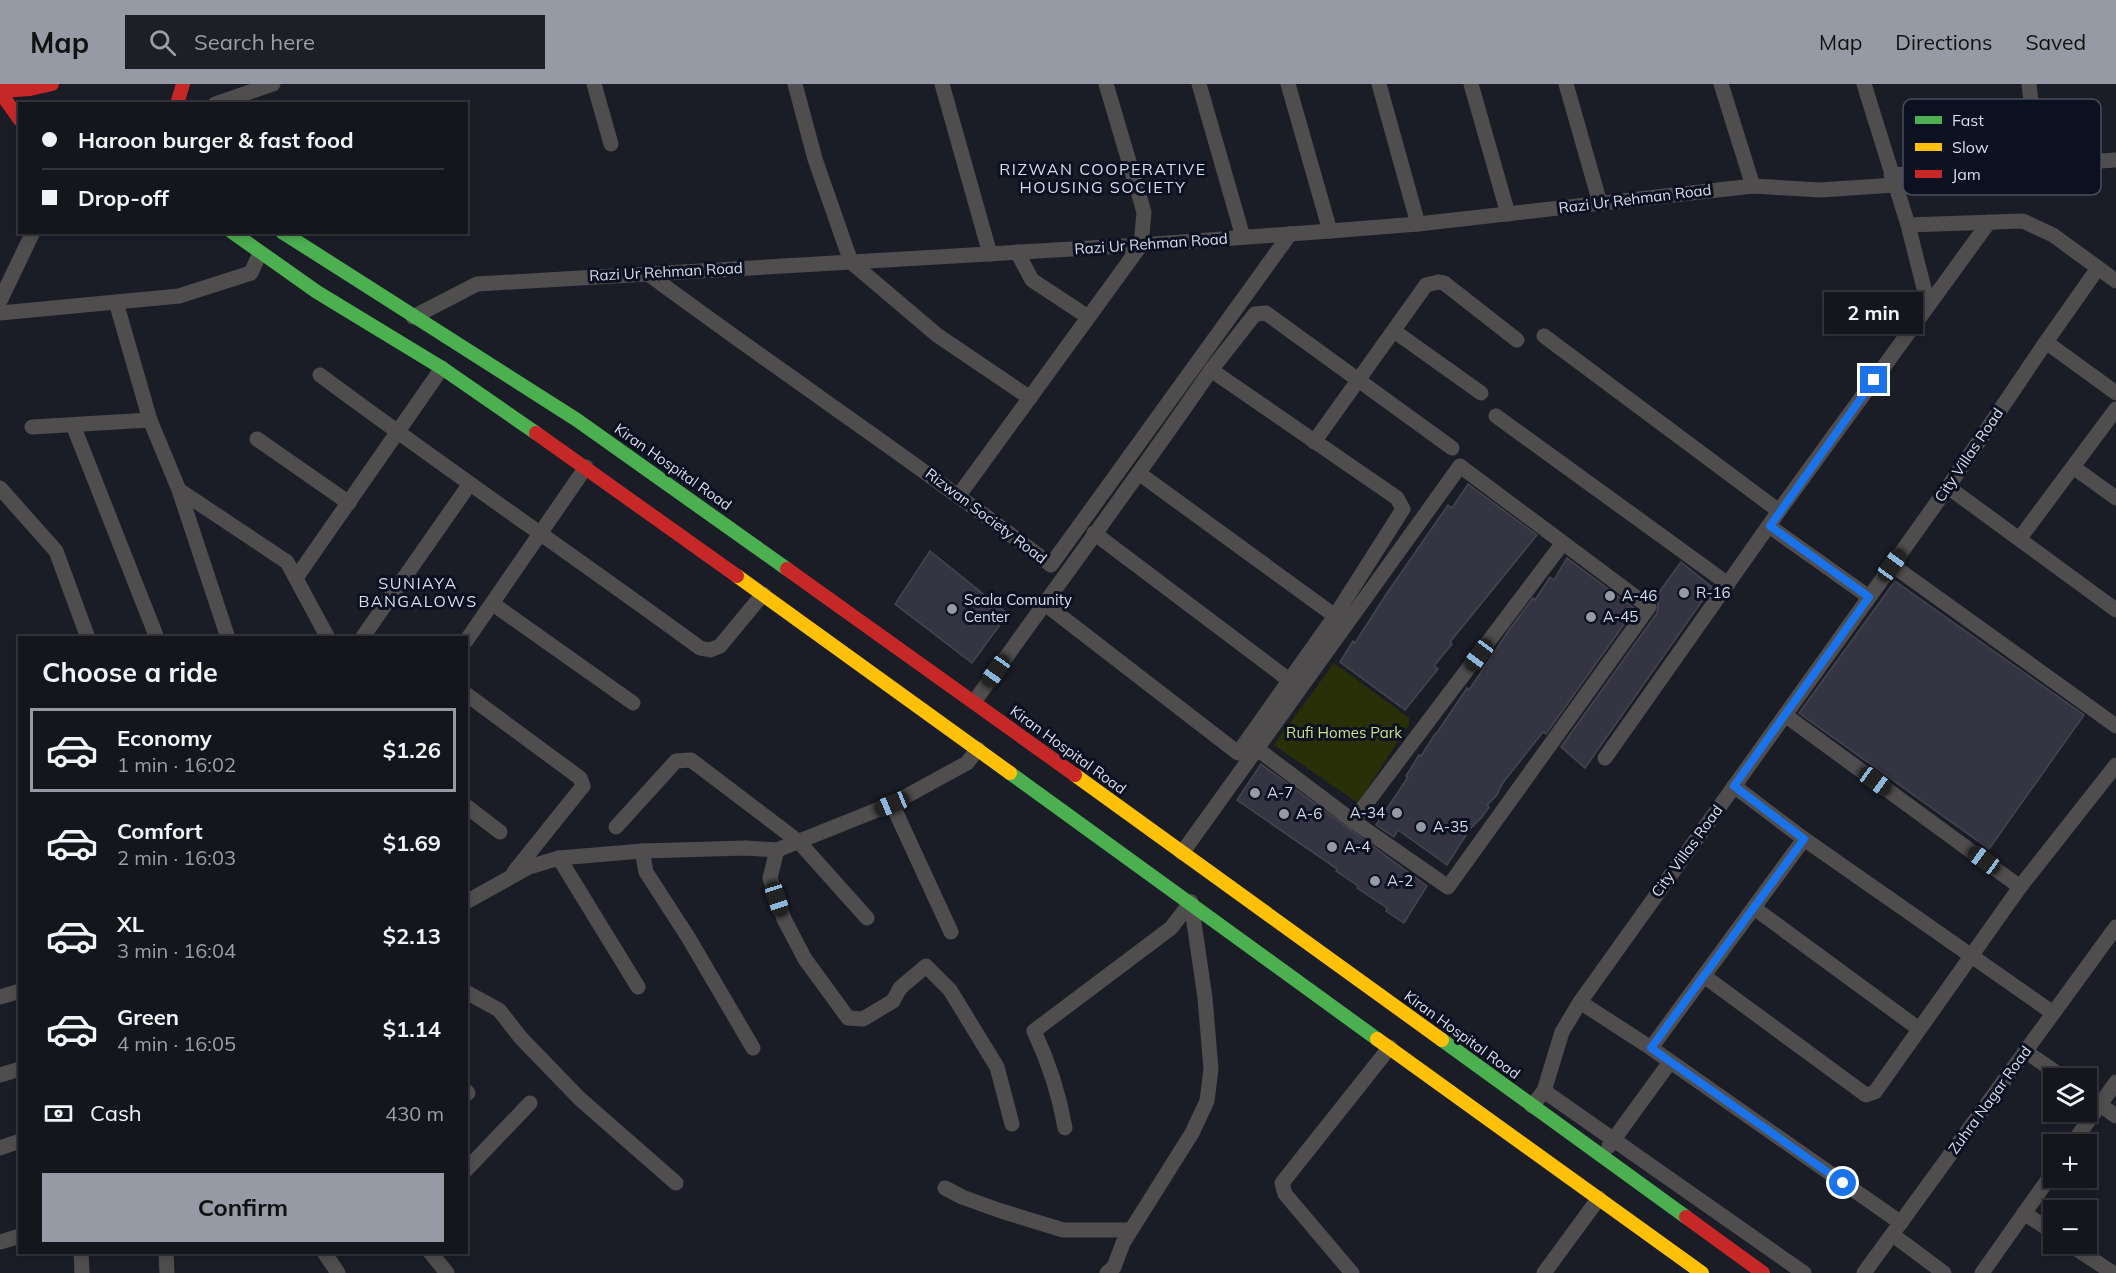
<!DOCTYPE html>
<html lang="en">
<head>
<meta charset="utf-8">
<style>
	body { margin:0; font-family:Mulish,sans-serif; background:#1d1f25; color:#f1f3f6; height:100vh; display:flex; flex-direction:column; font-size:22px; white-space:nowrap }
	* { box-sizing:border-box; margin:0 }
	p { font-size:20px; color:#9d9fa3 }
	.icon { flex:none; width:33px; height:33px; fill:none; stroke:currentColor; stroke-width:2; stroke-linecap:round; stroke-linejoin:round }
	.map { position:relative; flex:1; overflow:hidden }
	.panel { position:absolute; left:18px; top:552px; width:450px; height:618px; display:flex; flex-direction:column; background:#14161c; border-radius:0px; box-shadow:0 3px 9px #0003,0 0 0 2px #33353b }
	.panel>* { flex:none }
	.hud { position:absolute; left:18px; top:18px; width:450px; height:132px; border-radius:0px; box-shadow:0 3px 9px #0003,0 0 0 2px #33353b; display:grid; align-content:center; height:132px; padding:0 24px; background:#14161c }
	.controls { position:absolute; left:2043px; top:984px; display:grid; gap:12px }
	.controls a { display:grid; place-items:center; width:54px; height:54px; border-radius:0px; background:#14161c; box-shadow:0 3px 9px #0003,0 0 0 2px #33353b; font-size:30px }
	.end { position:absolute; width:27px; height:27px; margin:-14px; border:8px solid #1a73e8; background:#fff; box-shadow:0 0 0 3px #fff }
	.from { border-radius:50% }
	.bubble { position:absolute; height:42px; border-radius:0px; background:#14161c; box-shadow:0 3px 9px #0003,0 0 0 2px #33353b; font-size:20px; font-weight:700; line-height:42px; text-align:center }
	.car { position:absolute; width:18px; height:36px; margin:-18px -9px; border-radius:8px; box-shadow:0 0 4px 2px #0007; background:linear-gradient(#222 24%,#8ab4d8 0 40%,#222 0 76%,#8ab4d8 0 86%,#222 0) }
	.hud b { display:flex; align-items:center; gap:21px; height:57px; font-size:22px }
	.hud b+b { border-top:2px solid #33353b }
	.hud i { width:15px; height:15px; background:#f1f3f6 }
	ul { padding:0; list-style:none }
	li { display:flex; align-items:center; gap:18px; height:84px; margin:0 12px 9px; padding:0 12px; border:3px solid transparent; border-radius:0px }
	li div { flex:1 }
	li b { display:block; font-size:22px }
	li em { font-style:normal; font-weight:700 }
	li.current { border-color:#969aa5 }
	li>.icon { width:54px; height:54px; stroke-width:1.5 }
	h2 { padding:0 24px; font-size:27px; line-height:72px }
	.pay { display:flex; align-items:center; gap:15px; height:66px; padding:0 24px; font-size:22px }
	.pay p { margin-inline-start:auto }
	.button { display:flex; gap:12px; margin-top:auto; padding:12px 24px }
	.button a { flex:1; height:69px; border-radius:0px; background:#969aa5; color:#111; font-size:24px; font-weight:700; line-height:69px; text-align:center }
	header { display:flex; align-items:center; gap:36px; box-sizing:border-box; height:84px; padding:0 30px; background:#969aa5; color:#111 }
	header strong { font-size:28px }
	nav { display:flex; gap:33px; margin-inline-start:auto; font-size:21px }
	.search { width:420px; height:54px; background:#1d1f25; display:flex; align-items:center; gap:15px; box-sizing:border-box; padding:0 21px; border-radius:0px; color:#9d9fa3; font-size:22px }
	.map>svg:first-child { display:block }
	.green { fill:#293007 }
	.building { fill:#353442; stroke:#44464f; stroke-width:1.5 }
	.lines { fill:none; stroke-linecap:round; stroke-linejoin:round }
	.street { stroke:#504d4e; stroke-width:15 }
	.fast { stroke:#4caf50; stroke-width:14 }
	.slow { stroke:#ffc107; stroke-width:14 }
	.jam { stroke:#c62828; stroke-width:14 }
	.route { stroke:#1a73e8; stroke-width:8 }
	.poi-dot { fill:#969aa5; stroke:#0c1122; stroke-width:2 }
	.labels { text-anchor:middle; stroke-width:6; stroke-linejoin:round; paint-order:stroke }
	.street-label { font-size:15px; fill:#d8ddea; stroke:#0c1122 }
	.poi-label { font-size:15px; fill:#d8ddea; stroke:#0c1122; text-anchor:start }
	.park-label { font-size:15px; fill:#cbe081; stroke:#0c1122 }
	.neighbourhood-label { font-size:16px; letter-spacing:1.5px; fill:#d8ddea; stroke:#0c1122 }
	.key { fill:#0c1122; stroke:#494e5e; stroke-width:1.5 }
	.key-label { font-size:16px; fill:#d8ddea }
</style>
</head>
<body>
<header>
<strong>Map</strong>
<div class="search"><svg class="icon" aria-label="search" viewBox="0 0 24 24"><circle cx="10" cy="10" r="6"/><path d="M15 15l6 6"/></svg>Search here</div>
<nav><a>Map</a><a>Directions</a><a>Saved</a></nav>
</header>
<div class="map">
<svg width="2116" height="1189" viewBox="0 0 2116 1189">
	<rect width="100%" height="100%" fill="#1a1d26"/>
	<polygon class="green" points="1334,579 1409,634 1409,640 1358,719 1274,661"/>
	<g class="building">
		<polygon points="1468,400 1537,451 1450,558 1452,560 1434,582 1438,585 1405,626 1340,578 1353,557 1355,559 1385,512 1448,421 1452,424"/>
		<polygon points="930,467 1008,530 972,579 895,520"/>
		<polygon points="1567,474 1635,525 1546,650 1543,648 1502,700 1497,711 1487,721 1489,723 1482,733 1470,745 1447,781 1398,746 1394,753 1376,741 1408,693 1406,692 1419,671 1421,672 1435,650 1436,650 1467,604 1469,606 1509,546 1533,514 1535,516 1550,493 1554,496"/>
		<polygon points="1681,478 1712,503 1585,684 1561,663 1657,529 1658,520 1654,515"/>
		<polygon points="1895,497 2084,631 1989,765 1799,629"/>
		<polygon points="1261,680 1427,802 1404,839 1386,827 1387,824 1357,804 1358,802 1336,787 1337,785 1237,716"/>
	</g>
	<g class="lines">
		<g class="street">
			<polyline points="594,0 611,60"/>
			<polyline points="795,0 815,75 851,178 937,251 1030,314"/>
			<polyline points="942,0 990,170"/>
			<polyline points="1199,0 1243,153"/>
			<polyline points="1288,0 1330,147"/>
			<polyline points="1379,0 1418,140"/>
			<polyline points="1471,0 1508,130"/>
			<polyline points="1566,0 1600,119"/>
			<polyline points="1721,0 1753,102"/>
			<polyline points="1864,0 1908,141 1928,220"/>
			<polyline points="2029,0 2038,80"/>
			<polyline points="215,20 273,0"/>
			<polyline points="1891,91 2116,76"/>
			<polyline points="1908,141 2023,137 2053,151 2116,197"/>
			<polyline points="1017,168 1032,196 1088,233"/>
			<path d="M647 189C780 288 919 380 1051 481L1290 150"/>
			<polyline points="0,217 33,148"/>
			<polyline points="116,218 150,336 179,406 228,554"/>
			<polyline points="0,229 179,212 251,189 260,169"/>
			<polyline points="413,233 477,200 1141,161 1330,147 1418,140 1753,102 1820,106 1895,101"/>
			<polyline points="1394,247 1481,309"/>
			<polyline points="1544,252 1779,427"/>
			<polyline points="2046,258 2116,309"/>
			<polyline points="1211,286 1255,230 1266,229 1452,364"/>
			<path d="M320 291C445 384 574 472 700 564L710 566 720 562 763 510"/>
			<polyline points="1496,332 1728,500"/>
			<polyline points="73,341 157,554"/>
			<polyline points="32,343 150,336"/>
			<polyline points="257,355 349,419"/>
			<polyline points="1314,358 1426,201 1438,198 1444,199 1517,256"/>
			<polyline points="2073,383 2116,414"/>
			<polyline points="1140,390 1335,532"/>
			<polyline points="1948,403 2116,526"/>
			<polyline points="0,404 56,467 88,554"/>
			<polyline points="179,406 287,478 328,554"/>
			<polyline points="959,411 1141,161 1144,128 1106,0"/>
			<polyline points="1769,442 1869,513"/>
			<polyline points="1094,449 1289,596"/>
			<polyline points="2020,454 2116,325"/>
			<polyline points="1892,481 2116,642"/>
			<polyline points="296,494 442,284"/>
			<polyline points="493,520 633,619"/>
			<polyline points="362,554 469,401"/>
			<polyline points="466,557 586,383"/>
			<polyline points="466,610 580,694 583,702 514,788"/>
			<path d="M974 618C1053 507 1134 398 1211 286L1397 414 1403 425 1335 532 1238 669 1045 520"/>
			<polyline points="1785,631 2020,803"/>
			<polyline points="1605,674 1779,427 1989,138"/>
			<polyline points="1734,702 1804,755 2053,929"/>
			<polyline points="892,720 951,848"/>
			<polyline points="466,722 500,748"/>
			<polyline points="1353,737 1562,460"/>
			<polyline points="616,743 676,677 691,676 799,758 867,834"/>
			<polyline points="777,766 770,794 784,835 805,875 848,934 863,935 893,917 900,904 926,882 950,906 997,983 1012,1040"/>
			<polyline points="642,767 646,788 688,853 753,964"/>
			<polyline points="1182,769 1460,382 1649,523 1448,803 1353,737 1256,664"/>
			<polyline points="559,774 638,903"/>
			<polyline points="466,818 529,783 559,774 642,767 746,764 777,766 892,720 967,679 978,665"/>
			<polyline points="1754,824 1919,945"/>
			<polyline points="1704,892 1866,1011 1875,1008 2020,803 2116,681"/>
			<polyline points="466,908 499,926 521,954 580,1015 676,1099"/>
			<polyline points="0,913 20,907"/>
			<polyline points="1580,918 1651,964 1901,1139"/>
			<polyline points="1651,964 1804,755"/>
			<polyline points="2025,967 2064,994"/>
			<polyline points="0,991 20,985"/>
			<polyline points="466,1007 468,1009"/>
			<polyline points="1544,1007 1804,1189"/>
			<polyline points="2086,1011 2116,1032"/>
			<polyline points="1532,1022 1544,1007 1562,948 1580,918 1948,403 2046,258 2098,184"/>
			<path d="M1065 1044C1059 1009 1049 979 1034 947L1171 844 1191 818"/>
			<polyline points="2072,1060 2116,998"/>
			<polyline points="1609,1062 1670,978"/>
			<polyline points="0,1064 20,1057"/>
			<polyline points="466,1086 530,1019"/>
			<polyline points="945,1104 962,1113 1001,1127 1063,1146 1131,1146"/>
			<polyline points="2024,1129 2054,1149"/>
			<polyline points="1893,1151 1944,1189"/>
			<polyline points="0,1158 20,1152"/>
			<polyline points="2069,1160 2113,1189"/>
			<polyline points="81,1168 82,1189"/>
			<polyline points="166,1168 167,1189"/>
			<polyline points="324,1168 338,1189"/>
			<polyline points="430,1168 447,1189"/>
			<polyline points="1107,1189 1114,1183 1123,1159 1192,1049 1207,1017 1211,985 1205,914 1191,818"/>
			<polyline points="1352,1189 1285,1110 1282,1099 1390,963"/>
			<polyline points="1544,1189 1599,1114"/>
			<polyline points="1864,1189 2116,843"/>
			<polyline points="1982,1189 2054,1087"/>
		</g>
		<g class="fast">
			<polyline points="232,148 317,208 442,284 536,349"/>
			<polyline points="282,148 577,336 787,485"/>
			<polyline points="1010,689 1377,955"/>
			<polyline points="1442,956 1686,1133"/>
		</g>
		<g class="slow">
			<polyline points="737,492 1010,689"/>
			<polyline points="1075,691 1442,956"/>
			<polyline points="1377,955 1702,1189"/>
		</g>
		<g class="jam">
			<polyline points="0,7 30,5 52,0"/>
			<polyline points="0,8 20,36"/>
			<polyline points="177,20 183,0"/>
			<polyline points="536,349 737,492"/>
			<polyline points="787,485 1075,691"/>
			<polyline points="1686,1133 1763,1189"/>
		</g>
	</g>
	<g class="lines">
		<polyline class="route" points="1843,1099 1651,964 1804,755 1734,702 1869,513 1770,442 1874,296"/>
	</g>
	<g class="poi-dot">
		<circle cx="1684" cy="509" r="6"/>
		<circle cx="1610" cy="512" r="6"/>
		<circle cx="952" cy="525" r="6"/>
		<circle cx="1591" cy="533" r="6"/>
		<circle cx="1255" cy="709" r="6"/>
		<circle cx="1397" cy="729" r="6"/>
		<circle cx="1284" cy="730" r="6"/>
		<circle cx="1421" cy="743" r="6"/>
		<circle cx="1332" cy="763" r="6"/>
		<circle cx="1375" cy="797" r="6"/>
	</g>
	<g class="labels">
		<g class="street-label">
			<text transform="translate(1635 115) rotate(-7)" y="5">Razi Ur Rehman Road</text>
			<text transform="translate(1151 160) rotate(-4)" y="5">Razi Ur Rehman Road</text>
			<text transform="translate(666 188) rotate(-3)" y="5">Razi Ur Rehman Road</text>
			<text transform="translate(1969 371) rotate(-56)" y="5">City Villas Road</text>
			<text transform="translate(673 383) rotate(35)" y="5">Kiran Hospital Road</text>
			<text transform="translate(986 432) rotate(37)" y="5">Rizwan Society Road</text>
			<text transform="translate(1068 666) rotate(36)" y="5">Kiran Hospital Road</text>
			<text transform="translate(1687 767) rotate(-54)" y="5">City Villas Road</text>
			<text transform="translate(1462 951) rotate(36)" y="5">Kiran Hospital Road</text>
			<text transform="translate(1990 1016) rotate(-54)" y="5">Zuhra Nagar Road</text>
		</g>
		<g class="poi-label">
			<text x="1696" y="514">R-16</text>
			<text x="1622" y="517">A-46</text>
			<text x="964" y="521">Scala Comunity<tspan x="964" dy="17">Center</tspan></text>
			<text x="1603" y="538">A-45</text>
			<text x="1267" y="714">A-7</text>
			<text x="1385" y="734" text-anchor="end">A-34</text>
			<text x="1296" y="735">A-6</text>
			<text x="1433" y="748">A-35</text>
			<text x="1344" y="768">A-4</text>
			<text x="1387" y="802">A-2</text>
		</g>
		<g class="park-label">
			<text x="1344" y="654">Rufi Homes Park</text>
		</g>
		<g class="neighbourhood-label">
			<text x="1103" y="91">RIZWAN COOPERATIVE<tspan x="1103" dy="18">HOUSING SOCIETY</tspan></text>
			<text x="418" y="505">SUNIAYA<tspan x="418" dy="18">BANGALOWS</tspan></text>
		</g>
	</g>
	<rect x="1903" y="15" width="198" height="96" rx="9" class="key"/>
	<rect x="1915" y="32" width="27" height="8" fill="#4caf50"/>
	<rect x="1915" y="59" width="27" height="8" fill="#ffc107"/>
	<rect x="1915" y="86" width="27" height="8" fill="#c62828"/>
	<g class="key-label">
		<text x="1952" y="42">Fast</text>
		<text x="1952" y="69">Slow</text>
		<text x="1952" y="96">Jam</text>
	</g>
</svg>
<div class="controls">
<a><svg class="icon" aria-label="layers" viewBox="0 0 24 24"><path d="M12 4l9 5-9 5-9-5zM3 14l9 5 9-5"/></svg></a>
<a>+</a>
<a>−</a>
</div>
<i class="end from" style="left:1843px;top:1099px"></i>
<i class="end" style="left:1874px;top:296px"></i>
<div class="bubble" style="left:1824px;top:208px;width:99px">2 min</div>
<i class="car" style="left:1892px;top:481px;rotate:36deg"></i>
<i class="car" style="left:1479px;top:571px;rotate:217deg"></i>
<i class="car" style="left:996px;top:587px;rotate:215deg"></i>
<i class="car" style="left:1875px;top:697px;rotate:126deg"></i>
<i class="car" style="left:892px;top:720px;rotate:248deg"></i>
<i class="car" style="left:1984px;top:776px;rotate:306deg"></i>
<i class="car" style="left:777px;top:815px;rotate:162deg"></i>
<div class="hud">
<b><i class="from"></i>Haroon burger &amp; fast food</b>
<b><i></i>Drop-off</b>
</div>
<section class="panel">
<h2>Choose a ride</h2>
<ul>
<li class="current"><svg class="icon" aria-label="car" viewBox="0 0 24 24"><path d="M5 17H2v-5l4-1 3-4h7l3 4 3 1v5h-3M9 17h6M6 11h13"/><circle cx="7" cy="17" r="2"/><circle cx="17" cy="17" r="2"/></svg><div><b>Economy</b><p>1 min · 16:02</p></div><em>$1.26</em></li>
<li><svg class="icon" aria-label="car" viewBox="0 0 24 24"><path d="M5 17H2v-5l4-1 3-4h7l3 4 3 1v5h-3M9 17h6M6 11h13"/><circle cx="7" cy="17" r="2"/><circle cx="17" cy="17" r="2"/></svg><div><b>Comfort</b><p>2 min · 16:03</p></div><em>$1.69</em></li>
<li><svg class="icon" aria-label="car" viewBox="0 0 24 24"><path d="M5 17H2v-5l4-1 3-4h7l3 4 3 1v5h-3M9 17h6M6 11h13"/><circle cx="7" cy="17" r="2"/><circle cx="17" cy="17" r="2"/></svg><div><b>XL</b><p>3 min · 16:04</p></div><em>$2.13</em></li>
<li><svg class="icon" aria-label="car" viewBox="0 0 24 24"><path d="M5 17H2v-5l4-1 3-4h7l3 4 3 1v5h-3M9 17h6M6 11h13"/><circle cx="7" cy="17" r="2"/><circle cx="17" cy="17" r="2"/></svg><div><b>Green</b><p>4 min · 16:05</p></div><em>$1.14</em></li>
</ul>
<div class="pay"><svg class="icon" aria-label="cash" viewBox="0 0 24 24"><path d="M3 7h18v10H3z"/><circle cx="12" cy="12" r="2"/></svg>Cash<p>430 m</p></div>
<div class="button"><a>Confirm</a></div>
</section>
</div>
</body>
</html>
